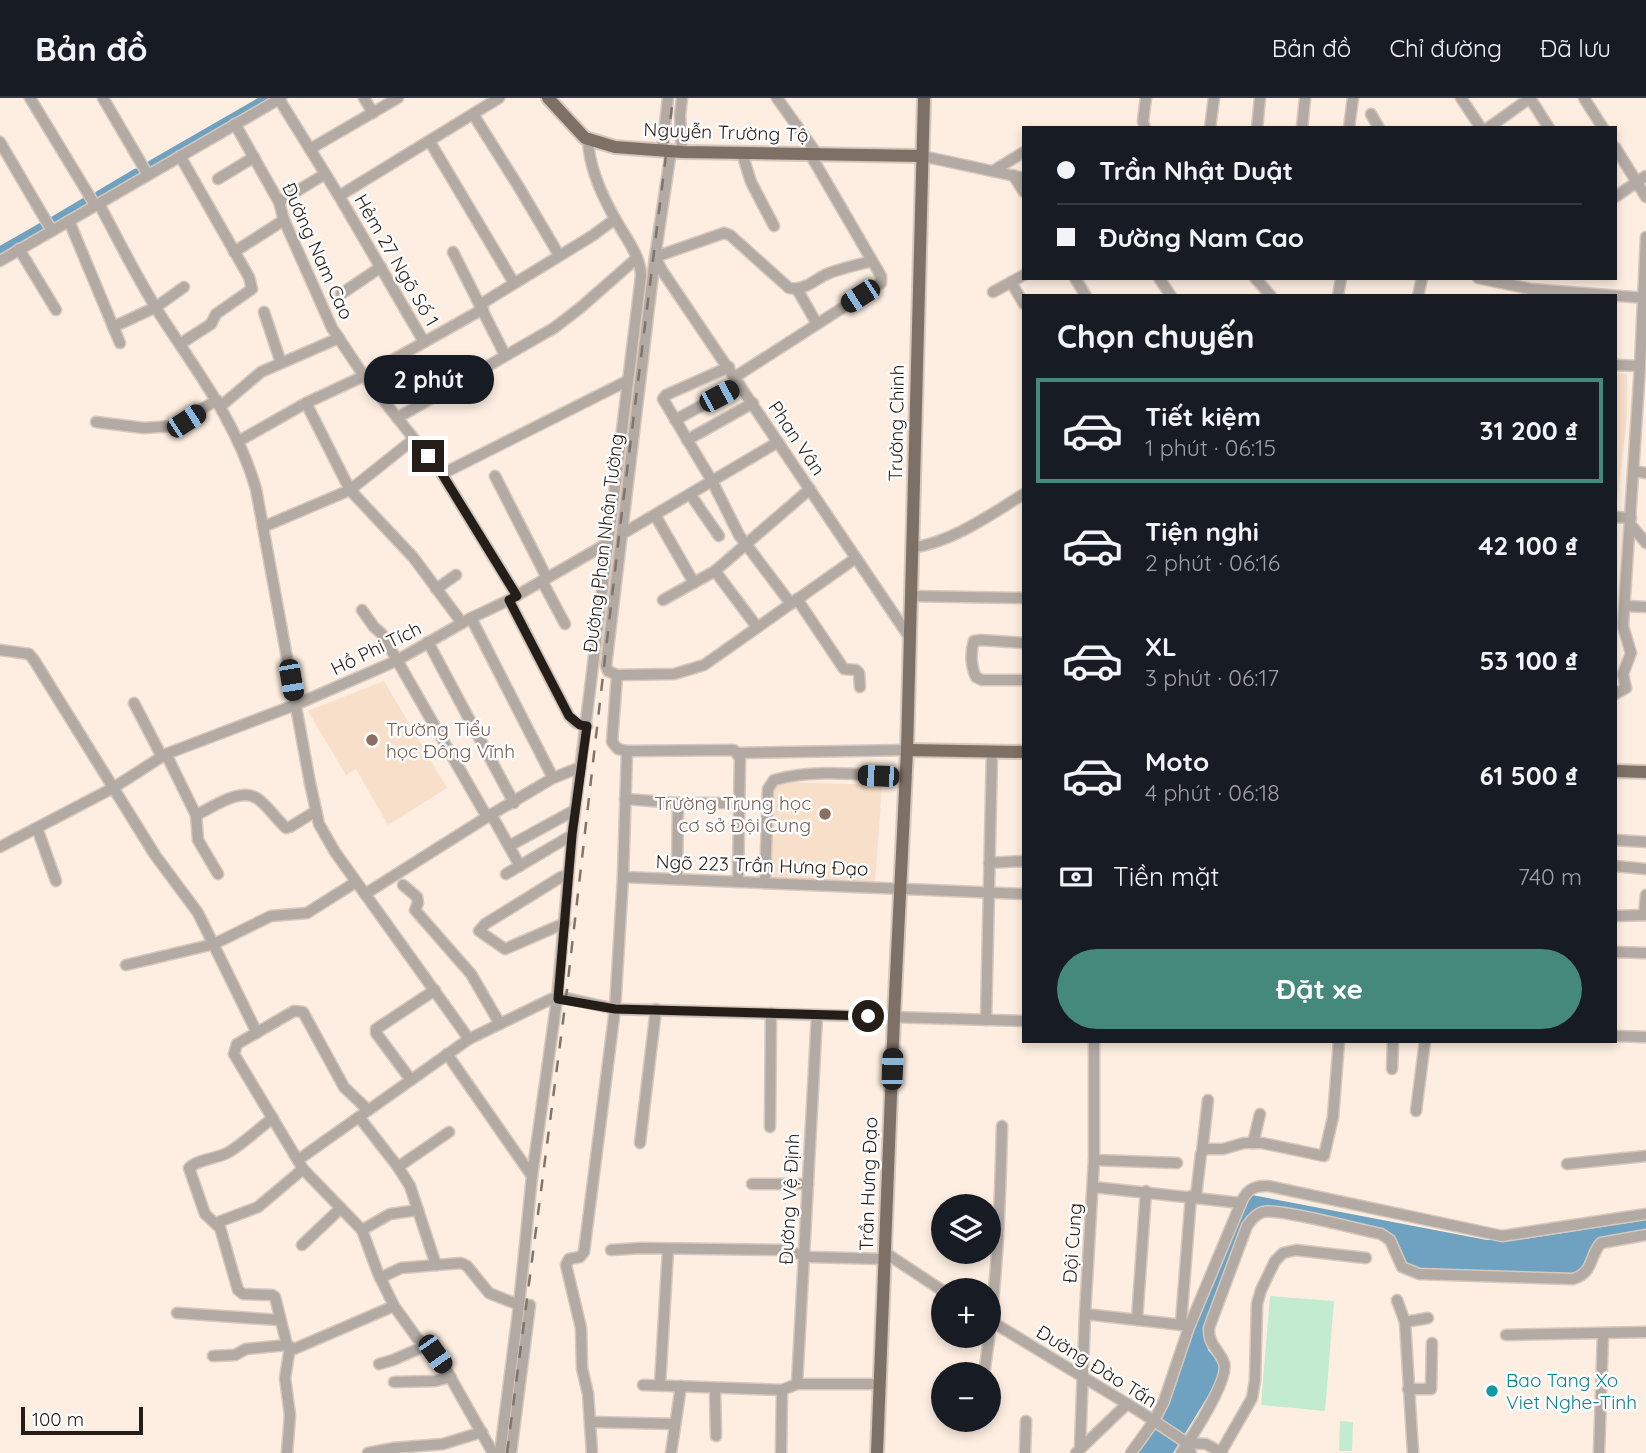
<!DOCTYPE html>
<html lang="vi">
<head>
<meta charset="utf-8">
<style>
	body { margin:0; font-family:Quicksand,sans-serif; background:#242831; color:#f1f3f6; height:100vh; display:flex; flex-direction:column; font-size:26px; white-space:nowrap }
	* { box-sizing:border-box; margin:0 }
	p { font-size:23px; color:#9ea1a6 }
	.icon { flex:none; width:38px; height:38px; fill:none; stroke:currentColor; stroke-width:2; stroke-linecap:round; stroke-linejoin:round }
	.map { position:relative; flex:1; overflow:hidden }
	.sheet { position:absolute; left:1022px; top:196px; width:595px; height:749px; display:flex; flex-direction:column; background:#171b24; border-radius:0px; box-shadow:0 4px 10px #0003 }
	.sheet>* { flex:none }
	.guide { position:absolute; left:1022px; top:28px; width:595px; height:154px; border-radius:0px; box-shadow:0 4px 10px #0003; display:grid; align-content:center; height:154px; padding:0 35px; background:#171b24 }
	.buttons { position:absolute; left:931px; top:1096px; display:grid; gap:14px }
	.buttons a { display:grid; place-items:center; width:70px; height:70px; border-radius:50%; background:#171b24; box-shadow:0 4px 10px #0003; font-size:35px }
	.scale { position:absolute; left:21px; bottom:18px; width:122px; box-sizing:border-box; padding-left:7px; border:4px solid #241d18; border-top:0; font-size:19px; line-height:24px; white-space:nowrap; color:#241d18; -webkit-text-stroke:5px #fefefe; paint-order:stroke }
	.end { position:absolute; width:32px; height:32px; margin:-16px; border:9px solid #241d18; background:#fff; box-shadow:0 0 0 4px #fff }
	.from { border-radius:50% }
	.bubble { position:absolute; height:49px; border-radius:24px; background:#171b24; box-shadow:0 4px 10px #0003; font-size:23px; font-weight:700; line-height:49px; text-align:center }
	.car { position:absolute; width:21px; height:42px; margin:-21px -10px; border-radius:9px; box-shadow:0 0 5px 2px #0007; background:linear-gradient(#222 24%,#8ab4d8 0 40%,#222 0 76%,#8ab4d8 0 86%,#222 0) }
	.guide b { display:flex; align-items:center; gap:24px; height:66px; font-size:26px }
	.guide b+b { border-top:2px solid #363941 }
	.guide i { width:18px; height:18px; background:#f1f3f6 }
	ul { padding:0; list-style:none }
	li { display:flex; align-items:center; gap:21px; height:105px; margin:0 14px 10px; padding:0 21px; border:4px solid transparent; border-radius:0px }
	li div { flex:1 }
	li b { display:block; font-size:26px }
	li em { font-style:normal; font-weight:700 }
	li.selected { border-color:#45887c }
	li>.icon { width:63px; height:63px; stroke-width:1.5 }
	h2 { padding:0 35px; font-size:32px; line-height:84px }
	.pay { display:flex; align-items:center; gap:18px; height:77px; padding:0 35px; font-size:26px }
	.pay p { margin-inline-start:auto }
	.primary-button { display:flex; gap:14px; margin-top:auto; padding:14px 35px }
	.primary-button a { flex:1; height:80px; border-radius:42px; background:#45887c; color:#fff; font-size:28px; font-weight:700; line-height:80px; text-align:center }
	header { display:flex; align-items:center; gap:42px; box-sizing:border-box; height:98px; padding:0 35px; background:#171b24; border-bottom:2px solid #363941 }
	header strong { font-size:33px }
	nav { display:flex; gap:38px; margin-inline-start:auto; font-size:24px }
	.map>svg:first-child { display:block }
	.built { fill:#f8dfca }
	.green { fill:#c3ebcf }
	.water { fill:#6ea2c0 }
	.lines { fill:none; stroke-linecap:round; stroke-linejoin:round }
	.canal { stroke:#6ea2c0; stroke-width:9 }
	.minor-casing { stroke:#d6c8bd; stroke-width:13 }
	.major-casing { stroke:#d6c8bd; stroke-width:16 }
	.minor { stroke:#b3aaa4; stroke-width:10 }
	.major { stroke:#7e7065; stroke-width:12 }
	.rail { stroke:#80756d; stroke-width:2.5; stroke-dasharray:12 12; stroke-linecap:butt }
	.route { stroke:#241d18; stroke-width:9 }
	.education-dot { fill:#8d6e63; stroke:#fefefe; stroke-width:2.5 }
	.culture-dot { fill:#0f9aa8; stroke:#fefefe; stroke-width:2.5 }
	.labels { text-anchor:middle; stroke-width:5; stroke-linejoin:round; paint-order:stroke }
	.street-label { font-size:19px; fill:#241d18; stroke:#fefefe }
	.education-label { font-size:19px; fill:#785e54; stroke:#fefefe; text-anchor:start }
	.culture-label { font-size:19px; fill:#0d838f; stroke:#fefefe; text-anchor:start }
</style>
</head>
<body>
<header>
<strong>Bản đồ</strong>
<nav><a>Bản đồ</a><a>Chỉ đường</a><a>Đã lưu</a></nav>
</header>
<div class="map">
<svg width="1646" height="1355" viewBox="0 0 1646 1355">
	<rect width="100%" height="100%" fill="#fdeee1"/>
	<g class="built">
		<polygon points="1615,275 1627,276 1627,320 1616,414"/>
		<polygon points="384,583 447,690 388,727 356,671 346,677 308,613"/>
		<polygon points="782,684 882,687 875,787 768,783 773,688"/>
	</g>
	<g class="green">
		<polygon points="1270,1198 1334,1203 1325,1313 1261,1307"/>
		<polygon points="1340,1323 1353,1324 1352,1353 1339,1353"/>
	</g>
	<path class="water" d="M1252 1097 1487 1142H1517L1646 1122V1132L1597 1142 1586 1168 1577 1175 1416 1172C1399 1169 1401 1150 1392 1139L1270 1109H1260L1245 1122 1241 1132 1204 1231 1208 1252 1220 1266 1219 1280 1173 1355H1133L1148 1339 1246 1099Z"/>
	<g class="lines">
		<g class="canal">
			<polyline points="151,67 267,0"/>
			<polyline points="99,97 136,75"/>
			<polyline points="53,123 85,104"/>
			<polyline points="0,153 42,129"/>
		</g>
		<g class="minor-casing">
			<g id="minor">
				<polyline points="30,0 95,107"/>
				<polyline points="103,0 148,77"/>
				<polyline points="364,0 373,15"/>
				<polyline points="682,0 680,17 682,54"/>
				<polyline points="777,0 817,56"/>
				<polyline points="1461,0 1481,30"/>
				<polyline points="1530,0 1549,30"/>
				<polyline points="1584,0 1603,30"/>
				<polyline points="279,1 339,98 424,244"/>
				<polyline points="473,16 520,91 559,157"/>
				<polyline points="1371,16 1379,30"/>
				<polyline points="235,26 279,104 284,122 332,230 364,278 442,376 517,498"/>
				<polyline points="1145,30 1143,23 1146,0"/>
				<polyline points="1210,30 1214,0"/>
				<polyline points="1257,30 1260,0"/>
				<polyline points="1302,30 1305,0"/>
				<polyline points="1349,30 1353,0"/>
				<polyline points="1488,30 1530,0"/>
				<polyline points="0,44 52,133"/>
				<polyline points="430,44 514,185"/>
				<polyline points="1615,49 1646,99"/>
				<polyline points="310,51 398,0"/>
				<polyline points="662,52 668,0"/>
				<polyline points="742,55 751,84 774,128"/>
				<polyline points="180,58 249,179 252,191 216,216 211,226 180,246"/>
				<polyline points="922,58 1024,80"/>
				<polyline points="993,73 1024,54"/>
				<polyline points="1013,77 1024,94"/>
				<polyline points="218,81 254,59"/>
				<polyline points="339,98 499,0"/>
				<polyline points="1615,99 1646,78"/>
				<polyline points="279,104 325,76"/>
				<path d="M99 106C119 143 138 182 161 218 198 275 237 325 256 391L310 685 319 726 335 754 469 941"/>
				<polyline points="69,123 120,245"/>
				<polyline points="19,151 56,212"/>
				<polyline points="234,154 284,122"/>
				<polyline points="453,154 505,257"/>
				<polyline points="0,163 281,0"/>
				<path d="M872 163C857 167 841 170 827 176 814 182 804 193 789 190L730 137 724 135 655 159 663 174 910 540"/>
				<polyline points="1075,180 1086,198"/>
				<polyline points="1159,180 1171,198"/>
				<polyline points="1255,180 1271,198"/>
				<polyline points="1478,180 1530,191 1646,200"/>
				<polyline points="1011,184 1024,206"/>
				<polyline points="797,191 817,226"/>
				<polyline points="993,194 1024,177"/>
				<polyline points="341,196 381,169"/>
				<polyline points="1338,198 1341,180"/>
				<polyline points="1418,198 1422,180"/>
				<polyline points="481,206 592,138 615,121"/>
				<polyline points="264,214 281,265"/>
				<polyline points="113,229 156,209 184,189"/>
				<polyline points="1615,267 1640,268"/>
				<polyline points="729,269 666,297 663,301 712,383 739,437 791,506"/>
				<polyline points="735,279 881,185 881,178 810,56"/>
				<polyline points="306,305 350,392 413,459 462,525"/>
				<polyline points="221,308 261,274 339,240"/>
				<polyline points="397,320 554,230 580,210 637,160"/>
				<polyline points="675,322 740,287"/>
				<polyline points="96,324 144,330 173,328 217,302"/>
				<polyline points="687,342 753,305"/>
				<polyline points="239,343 306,305 364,278 483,211"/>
				<polyline points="1634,373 1646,375"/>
				<polyline points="442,376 627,283"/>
				<polyline points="495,378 547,480"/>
				<polyline points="690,396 719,438"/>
				<polyline points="655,417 694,485"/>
				<polyline points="1615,419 1631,420"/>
				<polyline points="1631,427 1646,445"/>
				<polyline points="263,429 350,392 414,341"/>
				<polyline points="622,436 778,344"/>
				<path d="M912 450C954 443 988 418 1024 396"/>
				<polyline points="715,473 757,529"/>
				<polyline points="542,483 565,526"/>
				<polyline points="436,491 456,477"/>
				<polyline points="911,498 1024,500"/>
				<polyline points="797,501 844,571 856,572 859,575 860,589"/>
				<polyline points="509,502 569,618 576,625 587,628"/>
				<polyline points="663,502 715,473 810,391"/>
				<polyline points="1625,508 1646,509"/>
				<polyline points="362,512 374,529 382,536 487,719"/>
				<polyline points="428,544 514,705"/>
				<path d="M1024 545 981 542 974 543C970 554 971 569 976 579L982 582H1024"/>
				<polyline points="0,552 29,556 34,562 155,757 198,815 257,935"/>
				<polyline points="617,577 674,576 704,567 856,460"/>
				<polyline points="1615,596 1626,590 1623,576 1631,555 1623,528 1640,268 1646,139"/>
				<polyline points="134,605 162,659"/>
				<polyline points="627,653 734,652 740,660 738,784"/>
				<polyline points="738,655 907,652"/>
				<polyline points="166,656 196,717 198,742 218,776"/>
				<polyline points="553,680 581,669"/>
				<polyline points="625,701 678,705 677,781"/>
				<polyline points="678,705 739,705"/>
				<polyline points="491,716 520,768"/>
				<path d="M196 717C212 710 241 688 258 701 269 709 276 721 286 730L290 729 316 713"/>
				<polyline points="37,730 56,783"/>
				<polyline points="1615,742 1646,744"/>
				<polyline points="509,748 575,712"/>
				<polyline points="0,749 113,690 166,656 295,607 396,563 471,520 509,502 608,445"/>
				<polyline points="989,765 1024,763"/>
				<polyline points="1615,768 1646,771"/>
				<polyline points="506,776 572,737"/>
				<polyline points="623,779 1024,796"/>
				<path d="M765 785 768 691 774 682C816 670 863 677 905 679"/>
				<polyline points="403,787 417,799 418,805 415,812 471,876 500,926"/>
				<polyline points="365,796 487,719 553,680 471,520"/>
				<polyline points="1644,817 1646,797"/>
				<polyline points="1615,818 1646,817"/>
				<polyline points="565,825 505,851 479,833 485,826 561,779 568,777"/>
				<polyline points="1615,854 1645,855"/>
				<polyline points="126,867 214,846 271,818 307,815 356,784"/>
				<polyline points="986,922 992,654"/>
				<polyline points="1615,938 1646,939"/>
				<polyline points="447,956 532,1078"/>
				<polyline points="1392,971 1393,943"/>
				<polyline points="411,982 376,935 376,931 435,892"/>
				<polyline points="368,1012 344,989 303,914 294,913 237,946 234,956 303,1071 362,1132 378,1175 394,1208 417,1240 435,1256 444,1268 493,1355"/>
				<polyline points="1416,1013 1425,943"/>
				<polyline points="359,1019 398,1069 410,1088 436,1167"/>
				<polyline points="770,1029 771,915"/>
				<polyline points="640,1045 656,911"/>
				<polyline points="1253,1045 1260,1016"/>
				<polyline points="1202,1054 1208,1002"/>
				<polyline points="298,1062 469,941 551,901 566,900 615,911 1024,923"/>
				<polyline points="1094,1062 1177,1065"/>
				<polyline points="1567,1066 1646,1058"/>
				<polyline points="398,1069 449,1034"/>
				<polyline points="303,1071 258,1109 221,1123 219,1126 238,1192 243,1196 272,1197 275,1199 287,1247 294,1251 394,1208"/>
				<polyline points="752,1086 808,1086"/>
				<polyline points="1093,1089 1241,1105"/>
				<polyline points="1196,1098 1201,1056 1205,1051 1223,1051 1244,1045 1262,1045 1324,1058 1333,1019 1339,943"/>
				<path d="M218 1128 205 1116 189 1070C198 1061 217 1061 229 1054 244 1045 258 1031 273 1020"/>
				<polyline points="362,1132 390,1116 418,1112"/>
				<polyline points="302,1147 341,1110"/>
				<polyline points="611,1152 641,1150 783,1152 811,1159 884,1161"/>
				<polyline points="884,1154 943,1193"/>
				<polyline points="380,1180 401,1170 461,1165 467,1168 489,1195 519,1207"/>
				<polyline points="1397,1202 1405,1224 1413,1355"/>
				<polyline points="177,1215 280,1222"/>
				<polyline points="1085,1216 1182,1227"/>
				<polyline points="989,1222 1139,1313 1187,1345 1191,1355"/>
				<polyline points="1137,1222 1146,1093"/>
				<polyline points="1405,1224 1428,1220"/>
				<polyline points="1189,1229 1181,1225 1191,1098"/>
				<polyline points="1506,1237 1646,1234"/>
				<polyline points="213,1258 235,1257 246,1251 287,1247"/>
				<polyline points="379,1266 393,1262 425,1248"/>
				<path d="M984 1276C997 1192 1000 1112 1002 1028"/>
				<polyline points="394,1284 435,1283 451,1279"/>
				<polyline points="797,1286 817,917"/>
				<polyline points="643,1287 782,1292 797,1286 879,1286"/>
				<polyline points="660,1287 668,1152"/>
				<polyline points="715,1291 716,1338"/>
				<polyline points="1408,1291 1431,1291 1432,1245"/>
				<polyline points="591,1324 675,1326"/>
				<polyline points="1187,1345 1206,1346 1222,1355"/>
				<polyline points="1080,1350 1085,1216 1094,1062 1094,943"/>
				<polyline points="1221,1354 1252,1300 1255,1282 1257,1206 1261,1192 1275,1163 1283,1155 1296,1152 1366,1160"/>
				<polyline points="287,1355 290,1317 285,1280 290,1249"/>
				<polyline points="368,1355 394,1350 443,1346 482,1334"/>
				<path d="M500 1355 519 1207 532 1078 557 901 572 737 641 178C641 159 626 140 617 124 603 100 589 69 588 42"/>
				<polyline points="511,1355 530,1207"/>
				<polyline points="592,1355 588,1296 582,1270 581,1230 566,1167 569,1161 580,1159 584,1154 615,911 623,779 627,653 618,651 612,644 617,577 608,573 606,568 655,159 671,53"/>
				<polyline points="671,1355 681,1288"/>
				<polyline points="781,1355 782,1292"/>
				<polyline points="1025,1355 1026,1323"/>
				<polyline points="1076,1355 1127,1306"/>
				<path d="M1131 1355 1154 1323 1164 1303 1189 1229 1241 1105C1246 1092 1254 1087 1268 1088L1502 1138 1646 1116"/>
				<path d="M1181 1355C1191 1340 1230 1281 1224 1265 1219 1251 1208 1247 1209 1230L1247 1128C1251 1122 1256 1116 1263 1114 1279 1110 1360 1132 1381 1136L1390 1142 1402 1169 1419 1176 1573 1181C1594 1175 1589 1158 1601 1145L1646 1137"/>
				<polyline points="1599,1355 1603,1236"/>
			</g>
		</g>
		<g class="major-casing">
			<g id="major">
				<polyline points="548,0 585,40 615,49 682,54 922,58"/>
				<polyline points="907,652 1024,654"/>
				<polyline points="1615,673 1646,674"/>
				<polyline points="877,1355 894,919 907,652 924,0"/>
			</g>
		</g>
		<use href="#minor" class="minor"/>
		<use href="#major" class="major"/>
		<polyline class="rail" points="507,1355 566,900 619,438 673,0"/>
	</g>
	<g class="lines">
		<polyline class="route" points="428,358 442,376 517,498 509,502 569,618 580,627 587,628 572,737 558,901 615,911 868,918"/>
	</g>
	<g class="education-dot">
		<circle cx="372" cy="642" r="7"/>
		<circle cx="825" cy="716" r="7"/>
	</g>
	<circle class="culture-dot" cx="1492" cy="1293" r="7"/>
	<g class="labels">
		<g class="street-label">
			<text transform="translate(726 34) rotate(2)" y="7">Nguyễn Trường Tộ</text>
			<text transform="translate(318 153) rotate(66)" y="7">Đường Nam Cao</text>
			<text transform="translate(397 162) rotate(60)" y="7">Hẻm 27 Ngõ Số 1</text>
			<text transform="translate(896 325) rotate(-89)" y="7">Trường Chinh</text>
			<text transform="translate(797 340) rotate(56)" y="7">Phan Vân</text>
			<text transform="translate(603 445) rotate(-83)" y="7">Đường Phan Nhân Tường</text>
			<text transform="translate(376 550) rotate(-26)" y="7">Hồ Phi Tích</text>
			<text transform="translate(762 767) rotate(2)" y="7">Ngõ 223 Trần Hưng Đạo</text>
			<text transform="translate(868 1086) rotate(-88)" y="7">Trần Hưng Đạo</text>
			<text transform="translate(789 1101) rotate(-87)" y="7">Đường Vệ Định</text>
			<text transform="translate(1072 1145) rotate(-86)" y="7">Đội Cung</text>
			<text transform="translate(1097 1268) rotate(32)" y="7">Đường Đào Tấn</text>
		</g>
		<g class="education-label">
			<text x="386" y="638">Trường Tiểu<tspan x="386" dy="22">học Đông Vĩnh</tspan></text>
			<text x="811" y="712" text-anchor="end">Trường Trung học<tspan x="811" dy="22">cơ sở Đội Cung</tspan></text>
		</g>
		<g class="culture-label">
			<text x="1506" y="1289">Bao Tang Xo<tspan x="1506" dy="22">Viet Nghe-Tinh</tspan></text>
		</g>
	</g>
</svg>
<div class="buttons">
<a><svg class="icon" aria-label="layers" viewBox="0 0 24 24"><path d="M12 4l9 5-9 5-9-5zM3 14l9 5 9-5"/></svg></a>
<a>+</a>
<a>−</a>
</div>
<div class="scale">100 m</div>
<i class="end from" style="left:868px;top:918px"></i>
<i class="end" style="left:428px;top:358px"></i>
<div class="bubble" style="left:364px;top:257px;width:130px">2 phút</div>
<i class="car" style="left:860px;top:198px;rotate:237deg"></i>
<i class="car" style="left:719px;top:298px;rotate:62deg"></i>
<i class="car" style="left:186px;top:323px;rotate:57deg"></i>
<i class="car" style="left:291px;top:582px;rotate:170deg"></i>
<i class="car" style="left:878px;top:678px;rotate:272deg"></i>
<i class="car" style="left:892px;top:971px;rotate:2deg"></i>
<i class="car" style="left:435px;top:1256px;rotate:145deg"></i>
<div class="guide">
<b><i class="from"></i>Trần Nhật Duật</b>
<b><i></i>Đường Nam Cao</b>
</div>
<section class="sheet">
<h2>Chọn chuyến</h2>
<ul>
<li class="selected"><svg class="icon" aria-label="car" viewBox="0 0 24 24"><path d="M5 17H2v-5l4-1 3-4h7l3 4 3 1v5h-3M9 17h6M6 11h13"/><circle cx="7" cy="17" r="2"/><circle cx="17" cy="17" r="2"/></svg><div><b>Tiết kiệm</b><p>1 phút · 06:15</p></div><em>31 200 ₫</em></li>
<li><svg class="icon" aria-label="car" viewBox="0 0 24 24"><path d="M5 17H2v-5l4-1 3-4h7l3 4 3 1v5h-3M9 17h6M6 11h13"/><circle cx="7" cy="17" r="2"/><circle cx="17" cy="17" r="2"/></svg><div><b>Tiện nghi</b><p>2 phút · 06:16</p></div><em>42 100 ₫</em></li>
<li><svg class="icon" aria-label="car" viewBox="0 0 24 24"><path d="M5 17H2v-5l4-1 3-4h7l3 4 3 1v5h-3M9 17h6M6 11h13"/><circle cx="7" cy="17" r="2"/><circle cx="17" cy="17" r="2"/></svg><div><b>XL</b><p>3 phút · 06:17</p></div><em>53 100 ₫</em></li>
<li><svg class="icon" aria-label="car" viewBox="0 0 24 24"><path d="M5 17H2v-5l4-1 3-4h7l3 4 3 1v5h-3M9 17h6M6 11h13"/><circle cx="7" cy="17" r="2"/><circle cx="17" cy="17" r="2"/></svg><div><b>Moto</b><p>4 phút · 06:18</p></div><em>61 500 ₫</em></li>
</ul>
<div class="pay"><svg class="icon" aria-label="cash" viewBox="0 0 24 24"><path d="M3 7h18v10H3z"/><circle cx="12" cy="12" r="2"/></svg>Tiền mặt<p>740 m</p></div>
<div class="primary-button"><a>Đặt xe</a></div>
</section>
</div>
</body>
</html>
